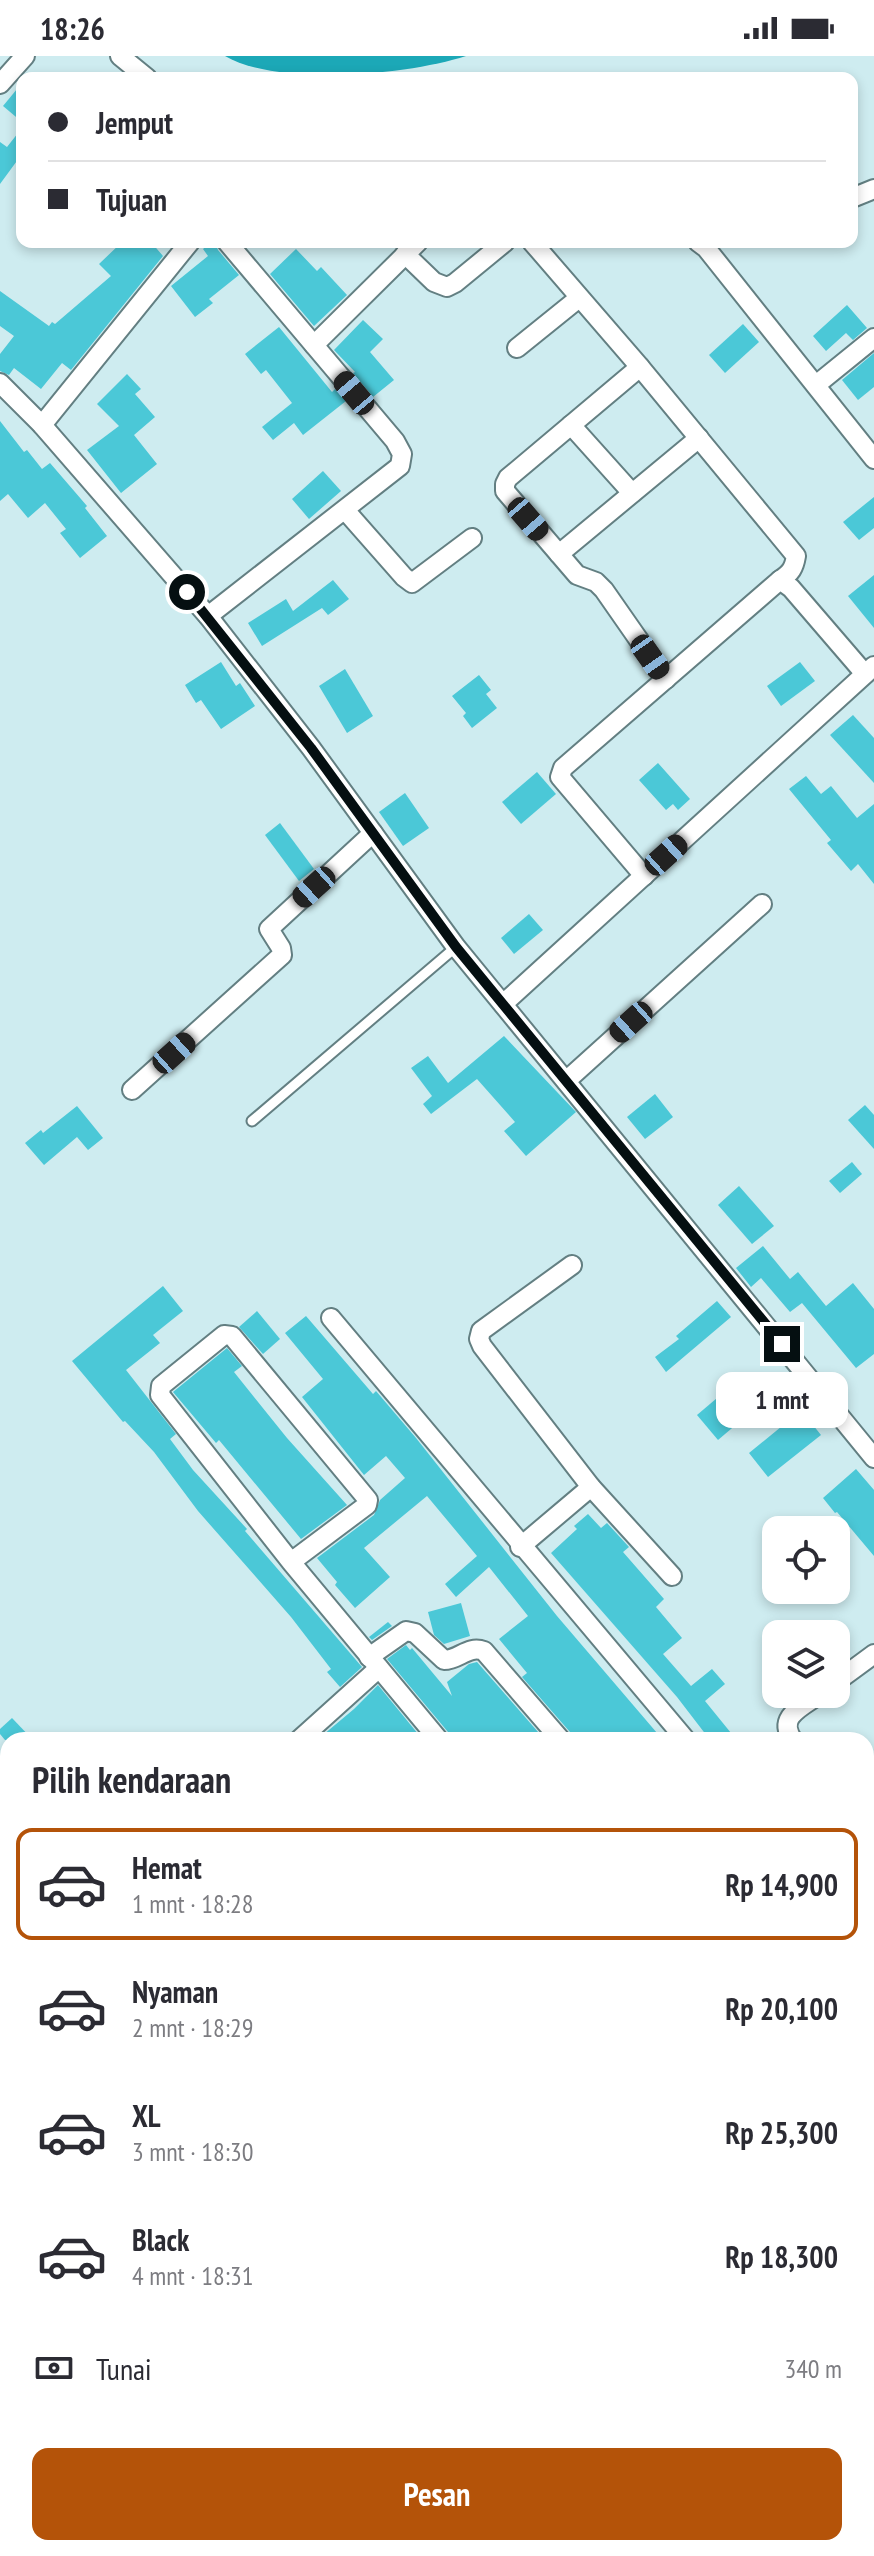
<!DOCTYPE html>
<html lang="id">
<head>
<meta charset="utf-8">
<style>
	body { margin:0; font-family:"PT Sans Narrow",sans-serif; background:#f7f7f7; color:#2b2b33; height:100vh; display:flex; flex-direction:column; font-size:30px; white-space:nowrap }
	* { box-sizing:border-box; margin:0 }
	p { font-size:26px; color:#7c7c81 }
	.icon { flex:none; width:44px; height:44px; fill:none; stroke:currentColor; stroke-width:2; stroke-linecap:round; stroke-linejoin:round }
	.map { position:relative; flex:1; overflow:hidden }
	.side { position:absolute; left:0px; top:1676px; width:874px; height:824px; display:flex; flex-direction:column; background:#fff; border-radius:24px 24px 0 0; box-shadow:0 4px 12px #0003 }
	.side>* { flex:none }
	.hud { position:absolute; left:16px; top:16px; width:842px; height:176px; border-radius:16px; box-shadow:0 4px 12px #0003; display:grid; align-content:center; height:176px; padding:0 32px; background:#fff }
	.buttons { position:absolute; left:762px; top:1460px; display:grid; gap:16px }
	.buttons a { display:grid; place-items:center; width:88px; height:88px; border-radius:16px; background:#fff; box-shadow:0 4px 12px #0003; font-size:40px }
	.end { position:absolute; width:36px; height:36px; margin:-18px; border:10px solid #050f11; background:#fff; box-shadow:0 0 0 4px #fff }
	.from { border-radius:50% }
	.bubble { position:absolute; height:56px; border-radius:16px; background:#fff; box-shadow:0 4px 12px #0003; font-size:26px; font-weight:700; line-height:56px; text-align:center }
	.car { position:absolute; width:24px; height:48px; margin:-24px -12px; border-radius:10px; box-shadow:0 0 6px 2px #0007; background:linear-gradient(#222 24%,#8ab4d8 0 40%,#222 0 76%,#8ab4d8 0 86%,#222 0) }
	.hud b { display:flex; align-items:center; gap:28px; height:76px; font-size:30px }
	.hud b+b { border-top:2px solid #e1e1e2 }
	.hud i { width:20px; height:20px; background:#2b2b33 }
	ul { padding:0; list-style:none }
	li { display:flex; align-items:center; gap:24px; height:112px; margin:0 16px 12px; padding:0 16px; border:4px solid transparent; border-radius:16px }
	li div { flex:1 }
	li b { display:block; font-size:30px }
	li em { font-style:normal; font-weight:700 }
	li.active { border-color:#b45309 }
	li>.icon { width:72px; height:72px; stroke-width:1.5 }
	h2 { padding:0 32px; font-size:36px; line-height:96px }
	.pay { display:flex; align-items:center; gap:20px; height:88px; padding:0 32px; font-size:30px }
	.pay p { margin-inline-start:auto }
	.button { display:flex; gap:16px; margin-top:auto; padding:16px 32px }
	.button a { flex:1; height:92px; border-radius:16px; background:#b45309; color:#fff; font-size:32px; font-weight:700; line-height:92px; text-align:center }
	.status { display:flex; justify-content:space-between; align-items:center; height:56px; padding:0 40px; background:#fff; direction:ltr }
	.status svg { height:22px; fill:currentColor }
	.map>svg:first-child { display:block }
	.water { fill:#1ca8b7 }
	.building { fill:#4bc8d7 }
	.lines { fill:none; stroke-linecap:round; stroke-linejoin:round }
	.service-casing { stroke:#637f82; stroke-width:13 }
	.minor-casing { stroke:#637f82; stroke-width:22 }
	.service { stroke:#fff; stroke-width:9 }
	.minor { stroke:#fff; stroke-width:18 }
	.route { stroke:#050f11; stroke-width:10 }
</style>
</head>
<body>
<div class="status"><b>18:26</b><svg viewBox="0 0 49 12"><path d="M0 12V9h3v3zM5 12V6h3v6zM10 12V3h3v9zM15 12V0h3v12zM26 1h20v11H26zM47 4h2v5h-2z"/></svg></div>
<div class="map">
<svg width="874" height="2500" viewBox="0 0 874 2500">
	<rect width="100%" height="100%" fill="#ceecf0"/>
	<path class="water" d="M225 0H466C408 19 277 31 225 0Z"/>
	<g class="building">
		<polygon points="22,27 22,66 3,50"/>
		<polygon points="22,72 22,98 0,128 0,86 7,91"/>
		<polygon points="122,186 151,186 163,200 71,314 62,307 41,333 14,312 9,319 0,315 0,298 14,280 0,270 0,235 49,270 52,266 55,268 111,220 99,208"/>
		<polygon points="211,186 215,186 218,194 239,219 209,243 213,247 195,261 171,230 208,200 203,193"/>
		<polygon points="296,193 317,215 321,211 347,239 314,270 270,218"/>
		<polygon points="847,249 867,272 853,284 846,277 826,295 813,280"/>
		<polygon points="363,264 383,283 370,296 394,324 373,341 353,317 355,316 334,294"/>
		<polygon points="743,268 759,286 725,317 709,299"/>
		<polygon points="279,271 332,336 335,333 346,345 303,379 294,367 273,384 262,371 292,347 266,314 261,318 245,298"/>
		<polygon points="874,297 874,331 858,344 842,324"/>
		<polygon points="127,318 141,333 135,338 155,361 134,379 157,408 121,437 87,394 119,370 97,348"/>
		<polygon points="0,365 24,396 27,394 42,413 50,407 87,450 85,452 107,480 80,502 60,477 66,473 45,447 28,462 8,438 0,445"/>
		<polygon points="323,415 341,435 309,463 292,443"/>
		<polygon points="874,441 874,472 859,484 843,466"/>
		<polygon points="874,519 874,572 848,540"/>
		<polygon points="333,524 349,543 328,559 322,552 262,590 248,567 286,543 293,555"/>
		<polygon points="221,606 236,630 240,627 255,650 221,673 201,644 196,647 185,629"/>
		<polygon points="800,606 815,625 781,650 767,630"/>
		<polygon points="345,613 373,660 347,677 319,630"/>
		<polygon points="479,619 491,634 486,638 497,652 472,672 463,660 466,657 452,640"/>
		<polygon points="853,659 874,682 874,727 830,679"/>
		<polygon points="658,707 690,743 678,754 673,748 666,754 639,724"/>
		<polygon points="537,716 556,738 521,768 502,746"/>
		<polygon points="806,720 821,738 831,730 857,762 874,748 874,828 858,808 851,815 827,787 831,784 789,733"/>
		<polygon points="405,737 429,772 403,790 379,756"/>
		<polygon points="280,767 314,813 299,825 265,779"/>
		<polygon points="529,858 543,874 514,898 501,882"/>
		<polygon points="504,980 576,1056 526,1100 504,1075 515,1066 477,1023 431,1058 423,1048 432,1040 411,1012 428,1000 448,1027"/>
		<polygon points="655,1038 673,1061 645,1083 627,1061"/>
		<polygon points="865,1049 874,1059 874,1093 848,1064"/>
		<polygon points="77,1050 103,1082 88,1094 77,1081 44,1109 25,1087 41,1074 43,1077"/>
		<polygon points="852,1106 862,1118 840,1137 829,1125"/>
		<polygon points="739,1130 774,1170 752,1188 718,1149"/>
		<polygon points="763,1190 790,1223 798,1216 826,1250 853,1227 874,1253 874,1298 856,1312 802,1247 790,1256 761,1222 751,1231 736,1212"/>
		<polygon points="163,1230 183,1255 153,1279 160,1287 126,1314 176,1378 170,1383 193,1414 247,1473 245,1475 362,1611 340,1631 327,1616 331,1613 291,1561 198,1455 154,1396 125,1365 123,1366 72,1305"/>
		<polygon points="717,1245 731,1261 666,1316 655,1301 679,1283 676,1280"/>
		<polygon points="257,1255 280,1283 263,1298 239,1271"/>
		<polygon points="306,1260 373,1338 376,1335 416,1382 557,1560 663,1684 573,1684 570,1676 522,1621 527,1617 499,1583 528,1560 489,1511 456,1541 445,1528 477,1500 427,1440 364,1492 390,1521 355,1552 335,1529 337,1526 317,1502 374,1459 380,1444 405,1422 386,1400 364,1419 302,1341 323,1323 285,1277"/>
		<polygon points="227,1292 242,1310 234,1316 287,1382 347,1449 301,1483 219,1384 216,1387 173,1336"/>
		<polygon points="787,1321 796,1332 789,1339 821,1379 768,1421 749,1397 787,1366 765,1339"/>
		<polygon points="730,1331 751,1356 718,1384 697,1359"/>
		<polygon points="856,1413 874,1434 874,1500 837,1456 835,1457 823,1442"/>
		<polygon points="588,1458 601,1472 607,1467 629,1491 623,1496 664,1543 656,1551 682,1582 663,1598 691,1630 712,1613 725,1628 705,1645 731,1677 722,1684 710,1684 677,1641 551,1497 577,1473 574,1470"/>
		<polygon points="461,1547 470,1580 444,1588 434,1579 428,1556"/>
		<polygon points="388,1566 392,1570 372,1584 369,1581"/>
		<polygon points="406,1589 410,1594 412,1592 452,1640 447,1626 469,1608 477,1606 545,1684 451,1684 448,1676 387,1603"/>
		<polygon points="378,1629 423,1684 317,1684 354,1653"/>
		<polygon points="12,1662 33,1684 5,1684 0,1678 0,1673"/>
	</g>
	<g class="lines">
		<g class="service-casing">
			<polyline id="service" points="252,1065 456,891"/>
		</g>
		<g class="minor-casing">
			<g id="minor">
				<polyline points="120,0 147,22"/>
				<polyline points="0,28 25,0"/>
				<polyline points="852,142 874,133"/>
				<path d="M532 186 640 311 796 500C794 512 791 517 780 524"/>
				<polyline points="698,186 706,192 874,403"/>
				<polyline points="405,198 434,226 447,231 455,227 505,186"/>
				<polyline points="314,289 418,186"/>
				<polyline points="517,292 579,242"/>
				<polyline points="640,311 508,422 505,428 505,435 577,519 596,526 604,534 666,623"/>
				<polyline points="0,327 42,369 208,560 311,692 456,891 874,1402"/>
				<polyline points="816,329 874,282"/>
				<polyline points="42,369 190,186"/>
				<polyline points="571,369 632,437"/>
				<polyline points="345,454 404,521 412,527 472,482"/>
				<polyline points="559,498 699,382"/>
				<polyline points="208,560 400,410 402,398 395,385 227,186"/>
				<polyline points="644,820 560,721 563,712 780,524 791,532 865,618"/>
				<polyline points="503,948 874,610"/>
				<polyline points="566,1025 762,848"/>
				<polyline points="132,1034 282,899 281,892 269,873 373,777"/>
				<polyline points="572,1209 481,1275 479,1283 482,1290 591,1431 672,1520"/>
				<polyline points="331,1262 686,1684"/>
				<polyline points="520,1491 591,1431"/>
				<polyline points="291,1506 367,1449 368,1444 232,1280 224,1279 161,1330 160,1339 291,1506 439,1684"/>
				<path d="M369 1601 406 1575 415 1577 444 1604C459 1604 468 1589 484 1595L561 1684"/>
				<polyline points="836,1626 874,1598"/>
				<polyline points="299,1684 379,1612"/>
				<path d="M793 1684C776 1661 802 1651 820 1638"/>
				<polyline points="866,1732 874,1725"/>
				<polyline points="0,1858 8,1851"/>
				<polyline points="866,1920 874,1931"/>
				<polyline points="0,2445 8,2438"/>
				<polyline points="866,2465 874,2475"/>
				<polyline points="815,2500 826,2492"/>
			</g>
		</g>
		<use href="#service" class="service"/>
		<use href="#minor" class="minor"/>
	</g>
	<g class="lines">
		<polyline class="route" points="187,536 311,692 456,891 782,1288"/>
	</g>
</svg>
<div class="buttons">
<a><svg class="icon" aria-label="locate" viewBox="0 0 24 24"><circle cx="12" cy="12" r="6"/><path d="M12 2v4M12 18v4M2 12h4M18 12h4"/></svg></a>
<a><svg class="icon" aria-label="layers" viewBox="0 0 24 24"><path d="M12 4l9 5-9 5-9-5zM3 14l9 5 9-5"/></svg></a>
</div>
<i class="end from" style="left:187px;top:536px"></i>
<i class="end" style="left:782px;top:1288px"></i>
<div class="bubble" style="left:716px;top:1316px;width:132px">1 mnt</div>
<i class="car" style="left:354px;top:337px;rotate:320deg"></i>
<i class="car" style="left:528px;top:463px;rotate:139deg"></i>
<i class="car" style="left:650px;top:601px;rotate:145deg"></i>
<i class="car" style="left:666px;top:799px;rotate:48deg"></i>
<i class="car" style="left:314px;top:831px;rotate:228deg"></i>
<i class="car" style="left:631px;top:966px;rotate:228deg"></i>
<i class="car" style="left:174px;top:997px;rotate:48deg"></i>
<div class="hud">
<b><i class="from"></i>Jemput</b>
<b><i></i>Tujuan</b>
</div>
<section class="side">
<h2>Pilih kendaraan</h2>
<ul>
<li class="active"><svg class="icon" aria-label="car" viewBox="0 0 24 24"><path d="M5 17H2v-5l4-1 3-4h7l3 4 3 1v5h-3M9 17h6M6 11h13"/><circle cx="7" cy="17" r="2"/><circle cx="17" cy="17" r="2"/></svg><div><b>Hemat</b><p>1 mnt · 18:28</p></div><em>Rp 14,900</em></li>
<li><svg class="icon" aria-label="car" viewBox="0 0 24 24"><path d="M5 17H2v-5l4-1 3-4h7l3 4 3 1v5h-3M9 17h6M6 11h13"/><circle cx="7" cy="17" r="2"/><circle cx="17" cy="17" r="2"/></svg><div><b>Nyaman</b><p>2 mnt · 18:29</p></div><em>Rp 20,100</em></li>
<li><svg class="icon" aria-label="car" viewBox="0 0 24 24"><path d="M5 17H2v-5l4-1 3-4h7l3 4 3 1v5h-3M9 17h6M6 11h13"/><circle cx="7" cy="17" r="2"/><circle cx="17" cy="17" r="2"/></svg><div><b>XL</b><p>3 mnt · 18:30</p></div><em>Rp 25,300</em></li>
<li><svg class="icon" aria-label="car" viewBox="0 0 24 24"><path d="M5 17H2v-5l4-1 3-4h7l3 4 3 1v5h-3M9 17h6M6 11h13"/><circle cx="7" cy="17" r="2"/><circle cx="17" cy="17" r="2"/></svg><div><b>Black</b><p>4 mnt · 18:31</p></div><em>Rp 18,300</em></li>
</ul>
<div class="pay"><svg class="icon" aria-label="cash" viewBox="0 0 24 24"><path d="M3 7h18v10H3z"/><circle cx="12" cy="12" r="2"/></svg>Tunai<p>340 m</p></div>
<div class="button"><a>Pesan</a></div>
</section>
</div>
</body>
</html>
